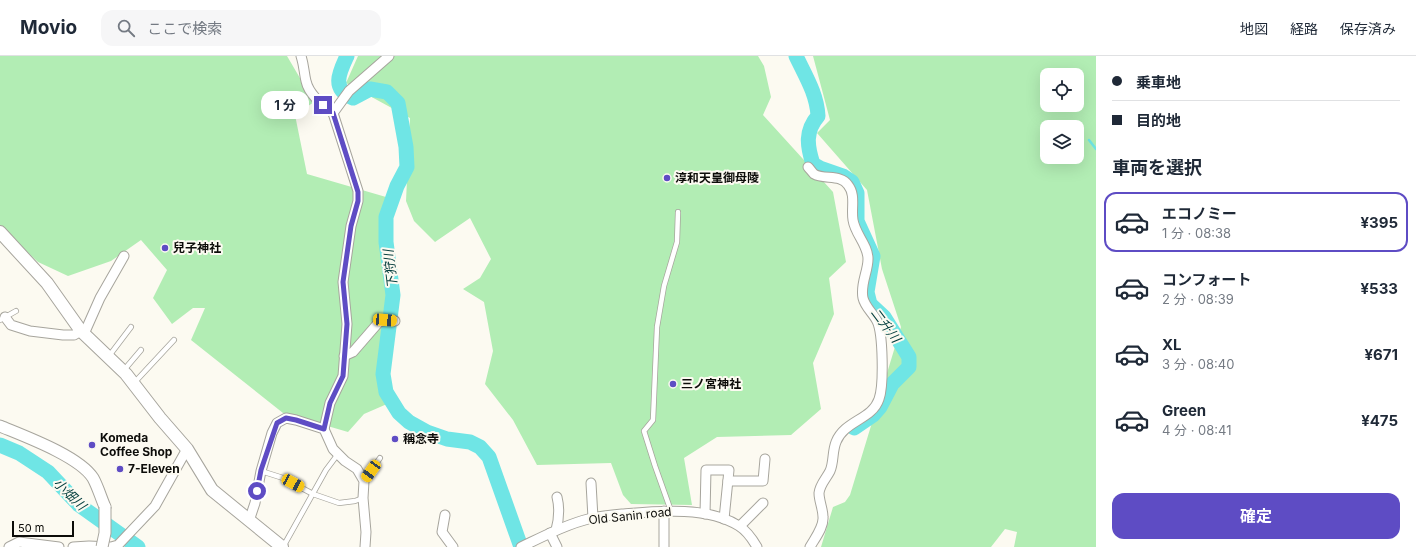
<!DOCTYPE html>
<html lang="ja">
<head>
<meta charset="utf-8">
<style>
	body { margin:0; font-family:Inter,"Noto Sans JP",sans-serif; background:#f6f6f7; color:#1f2937; height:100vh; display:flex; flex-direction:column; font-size:15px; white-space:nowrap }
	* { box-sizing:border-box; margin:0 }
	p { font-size:13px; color:#747a83 }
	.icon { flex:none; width:22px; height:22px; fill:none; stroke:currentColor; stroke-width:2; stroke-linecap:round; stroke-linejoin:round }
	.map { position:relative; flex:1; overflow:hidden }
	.details { display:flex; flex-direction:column; background:#fff; width:320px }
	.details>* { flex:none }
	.banner { display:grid; align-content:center; height:88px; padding:0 16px; background:#fff }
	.controls { position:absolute; left:1040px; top:12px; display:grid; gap:8px }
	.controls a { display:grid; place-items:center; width:44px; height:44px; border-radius:8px; background:#fff; box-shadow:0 4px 16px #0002; font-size:20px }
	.scale { position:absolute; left:12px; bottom:10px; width:62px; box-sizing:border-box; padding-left:4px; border:2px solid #0c0c09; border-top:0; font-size:11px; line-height:14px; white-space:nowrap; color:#0c0c09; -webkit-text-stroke:3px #fcfaf1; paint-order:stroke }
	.end { position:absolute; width:18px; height:18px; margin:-9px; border:5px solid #5e4cc4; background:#fff; box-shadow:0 0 0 2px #fff }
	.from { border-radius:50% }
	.bubble { position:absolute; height:28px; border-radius:12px; background:#fff; box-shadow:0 4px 16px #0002; font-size:13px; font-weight:700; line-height:28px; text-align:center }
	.car { position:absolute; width:12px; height:24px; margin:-12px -6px; border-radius:5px; box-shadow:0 0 3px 1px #0007; background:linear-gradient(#f5c518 24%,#345 0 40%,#f5c518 0 76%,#345 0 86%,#f5c518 0) }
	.banner b { display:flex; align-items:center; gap:14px; height:38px; font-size:15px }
	.banner b+b { border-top:1px solid #e0e1e3 }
	.banner i { width:10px; height:10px; background:#1f2937 }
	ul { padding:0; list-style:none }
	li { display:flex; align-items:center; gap:12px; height:60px; margin:0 8px 6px; padding:0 8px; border:2px solid transparent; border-radius:12px }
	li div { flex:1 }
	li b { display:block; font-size:15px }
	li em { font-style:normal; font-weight:700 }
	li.selected { border-color:#5e4cc4 }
	li>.icon { width:36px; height:36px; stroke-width:1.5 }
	h2 { padding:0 16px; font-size:18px; line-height:48px }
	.button { display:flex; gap:8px; margin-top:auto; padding:8px 16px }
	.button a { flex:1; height:46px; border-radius:12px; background:#5e4cc4; color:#fff; font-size:16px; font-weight:700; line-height:46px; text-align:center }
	header { display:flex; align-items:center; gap:24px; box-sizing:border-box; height:56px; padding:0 20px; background:#fff; border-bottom:1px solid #e0e1e3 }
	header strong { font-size:19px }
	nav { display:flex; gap:22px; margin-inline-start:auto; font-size:14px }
	.search { width:280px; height:36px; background:#f6f6f7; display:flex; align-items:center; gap:10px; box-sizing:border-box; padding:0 14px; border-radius:12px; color:#747a83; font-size:15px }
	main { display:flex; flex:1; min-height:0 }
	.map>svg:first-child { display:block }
	.green { fill:#b2edb4; fill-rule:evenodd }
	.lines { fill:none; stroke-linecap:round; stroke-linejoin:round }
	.stream { stroke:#6fe5e5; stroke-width:2.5 }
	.river { stroke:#6fe5e5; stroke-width:15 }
	.service-casing { stroke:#a7a59d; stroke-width:6 }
	.minor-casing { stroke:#a7a59d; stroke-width:11 }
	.tertiary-casing { stroke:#a7a59d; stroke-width:13 }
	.secondary-casing { stroke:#a7a59d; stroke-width:14 }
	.service { stroke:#fff; stroke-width:4.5 }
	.minor { stroke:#fff; stroke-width:9 }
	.tertiary { stroke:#fff; stroke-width:11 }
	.secondary { stroke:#fff; stroke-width:12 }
	.tertiary-bridge-casing { stroke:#a7a59d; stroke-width:13; stroke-linecap:butt }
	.tertiary-bridge { stroke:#fff; stroke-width:11 }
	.route { stroke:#5e4cc4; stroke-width:5 }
	.poi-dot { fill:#5e4cc4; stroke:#fcfaf1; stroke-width:1.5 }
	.labels { text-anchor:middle; stroke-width:4; stroke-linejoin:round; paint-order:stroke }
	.poi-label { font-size:12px; font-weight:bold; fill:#0c0c09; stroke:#fcfaf1; text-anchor:start }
	.street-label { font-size:12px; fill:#0c0c09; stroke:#fcfaf1 }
	.water-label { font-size:13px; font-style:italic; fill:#003c3c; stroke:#fcfaf1 }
</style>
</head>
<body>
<header>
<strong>Movio</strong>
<div class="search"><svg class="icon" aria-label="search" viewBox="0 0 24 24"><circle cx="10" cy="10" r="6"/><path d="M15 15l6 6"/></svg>ここで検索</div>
<nav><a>地図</a><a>経路</a><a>保存済み</a></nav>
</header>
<main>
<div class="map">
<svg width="1096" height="491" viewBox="0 0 1096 491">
	<rect width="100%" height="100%" fill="#fcfaf1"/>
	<g class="green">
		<polygon points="0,0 287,0 314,46 295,59 307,118 386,141 387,348 364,358 348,376 283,357 191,284 205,252 193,252 172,268 153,242 167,214 141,184 111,205 68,220 38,206 0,171"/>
		<polygon points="358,0 758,0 764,10 771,41 763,59 833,136 846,206 829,222 834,258 813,307 821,353 791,379 717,381 684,402 692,449 631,448 623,439 611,407 537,409 513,364 485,328 493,295 484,246 463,233 480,222 491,203 470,162 435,186 414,165 406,145 410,62 346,27"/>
		<path d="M813 0H1096V491H1014L1017 476 1005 473 991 491H821L833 451 845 446 850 439 901 271 882 213 867 134 817 77 830 64ZM1047 19H1077V49H1047ZM1047 71H1077V101H1047Z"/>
	</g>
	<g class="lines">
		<polyline class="stream" points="1089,84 1096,93"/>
		<g class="river">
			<path d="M347 0C339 17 331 33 353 42L370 33 387 36 398 47 406 91 407 111 397 130 386 161V186L393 239 383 318 386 336 399 357 409 366 427 376 447 383 470 386 480 391 489 401 521 491"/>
			<path d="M796 0C805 19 817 38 818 60 805 75 807 90 813 108L820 112 843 120 852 126 857 137V165L873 200 867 236 870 248 884 261 909 301V311L892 328 880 351 873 359 854 372"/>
			<polyline points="0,389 19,397 48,416 79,449 138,491"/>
		</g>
		<g class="service-casing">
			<g id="service">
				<polyline points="0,264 16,255"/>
				<polyline points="109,300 131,271"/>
				<polyline points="124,314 141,294"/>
				<polyline points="134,327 174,284"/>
				<polyline points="261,415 283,422 313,438 339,447 355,445 363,442"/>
				<polyline points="364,425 380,402"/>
				<polyline points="671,455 655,410 644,375 653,364 657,271 664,230 677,186 678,156"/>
				<polyline points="283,491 326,414 338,398"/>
			</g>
		</g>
		<g class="minor-casing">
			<g id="minor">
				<path d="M301 0C304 9 304 17 306 25 309 39 323 49 333 57"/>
				<path d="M808 111C810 113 812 116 814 118 824 124 841 118 848 129 856 139 851 152 853 164 855 178 868 189 868 203 868 216 860 228 863 242 865 251 873 257 877 265 883 277 884 329 879 343 872 364 845 364 836 386 832 396 834 406 830 415 826 423 820 428 819 437 819 445 823 453 823 461 824 471 815 482 810 491"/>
				<polyline points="5,261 11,269 30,275 63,279 74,279 81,275"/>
				<polyline points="84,278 100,242 124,200"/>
				<polyline points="344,300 353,296 379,266 385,264 395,265"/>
				<polyline points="324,373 330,347 343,320 347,268 343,226 351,170 358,145 358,135 333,57 349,35 389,0"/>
				<polyline points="728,425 763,425 765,403"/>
				<polyline points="591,427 593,462"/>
				<polyline points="664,455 664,491"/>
				<polyline points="705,458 706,414 729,414 724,463"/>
				<polyline points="445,459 442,476 453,491"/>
				<polyline points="249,465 255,447 261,415 272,377 277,367 286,362 296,364 324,373 333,393 345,405 357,413 364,425 363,442 366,476 365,491"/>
				<polyline points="740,470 763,447"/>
				<path d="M556 474C559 463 560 453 557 441"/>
				<polyline points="550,477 557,491"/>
				<polyline points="9,491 19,486 59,491"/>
				<polyline points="73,491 89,490 111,491 118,489 155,450 187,393"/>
				<path d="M521 491C544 480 567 468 592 462 602 460 612 459 622 458 658 455 708 450 739 470 747 475 753 484 757 491"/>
			</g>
		</g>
		<g class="tertiary-casing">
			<path id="tertiary" d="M0 370C24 380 79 400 93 422 98 431 101 442 105 451"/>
		</g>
		<g class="secondary-casing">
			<polyline id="secondary" points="0,176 47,227 81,275 126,318 160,362 187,393 212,434 282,491"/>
		</g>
		<use href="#service" class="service"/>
		<use href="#minor" class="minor"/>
		<use href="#tertiary" class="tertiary"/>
		<use href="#secondary" class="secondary"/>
		<g class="tertiary-bridge-casing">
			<polyline id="tertiary-bridge" points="102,491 105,477 105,451"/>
		</g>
		<use href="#tertiary-bridge" class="tertiary-bridge"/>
	</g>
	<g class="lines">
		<polyline class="route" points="257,435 261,414 277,367 286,362 296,364 324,373 330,347 343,320 347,268 343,226 351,170 358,145 358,136 333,57 323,49"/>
	</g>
	<g class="poi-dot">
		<circle cx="667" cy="122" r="4"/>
		<circle cx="165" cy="192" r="4"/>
		<circle cx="673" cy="328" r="4"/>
		<circle cx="395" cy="383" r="4"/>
		<circle cx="92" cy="389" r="4"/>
		<circle cx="120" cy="413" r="4"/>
	</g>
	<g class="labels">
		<g class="poi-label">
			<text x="675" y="126">淳和天皇御母陵</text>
			<text x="173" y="196">兒子神社</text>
			<text x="681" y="332">三ノ宮神社</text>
			<text x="100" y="386">Komeda<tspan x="100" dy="14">Coffee Shop</tspan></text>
			<text x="403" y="387">稱念寺</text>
			<text x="128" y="417">7-Eleven</text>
		</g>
		<g class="street-label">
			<text transform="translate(630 460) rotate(-6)" y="4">Old Sanin road</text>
		</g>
		<g class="water-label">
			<text transform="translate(390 213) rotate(-97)" y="5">下狩川</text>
			<text transform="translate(886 269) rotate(53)" y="5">二升川</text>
			<text transform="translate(70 438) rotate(44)" y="5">小畑川</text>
		</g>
	</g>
</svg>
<div class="controls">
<a><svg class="icon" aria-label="locate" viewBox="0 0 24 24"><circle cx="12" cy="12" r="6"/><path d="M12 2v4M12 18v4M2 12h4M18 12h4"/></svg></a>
<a><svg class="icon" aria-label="layers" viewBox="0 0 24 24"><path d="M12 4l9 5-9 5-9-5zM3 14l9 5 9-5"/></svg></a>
</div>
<div class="scale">50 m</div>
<i class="end from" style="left:257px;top:435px"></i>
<i class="end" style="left:323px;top:49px"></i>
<div class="bubble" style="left:261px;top:35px;width:48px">1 分</div>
<i class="car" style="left:385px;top:264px;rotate:94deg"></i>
<i class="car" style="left:371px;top:415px;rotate:216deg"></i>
<i class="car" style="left:293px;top:427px;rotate:118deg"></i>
</div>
<section class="details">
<div class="banner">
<b><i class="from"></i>乗車地</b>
<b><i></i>目的地</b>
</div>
<h2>車両を選択</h2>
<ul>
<li class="selected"><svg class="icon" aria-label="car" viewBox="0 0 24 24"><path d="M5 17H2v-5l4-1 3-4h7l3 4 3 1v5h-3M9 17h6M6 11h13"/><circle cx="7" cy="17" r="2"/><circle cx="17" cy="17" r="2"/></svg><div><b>エコノミー</b><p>1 分 · 08:38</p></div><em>¥395</em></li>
<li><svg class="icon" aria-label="car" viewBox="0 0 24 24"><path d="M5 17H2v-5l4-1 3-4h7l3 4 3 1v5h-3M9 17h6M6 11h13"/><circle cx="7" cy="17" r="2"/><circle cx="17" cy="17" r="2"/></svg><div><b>コンフォート</b><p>2 分 · 08:39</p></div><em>¥533</em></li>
<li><svg class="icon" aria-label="car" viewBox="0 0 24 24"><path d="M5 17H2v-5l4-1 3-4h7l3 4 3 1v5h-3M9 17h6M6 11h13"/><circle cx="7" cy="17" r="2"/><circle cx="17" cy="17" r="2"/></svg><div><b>XL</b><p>3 分 · 08:40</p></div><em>¥671</em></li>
<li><svg class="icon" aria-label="car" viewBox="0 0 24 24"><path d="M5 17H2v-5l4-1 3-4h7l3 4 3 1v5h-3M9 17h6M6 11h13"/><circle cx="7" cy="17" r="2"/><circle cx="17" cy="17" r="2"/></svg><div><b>Green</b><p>4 分 · 08:41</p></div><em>¥475</em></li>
</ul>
<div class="button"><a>確定</a></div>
</section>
</main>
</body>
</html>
